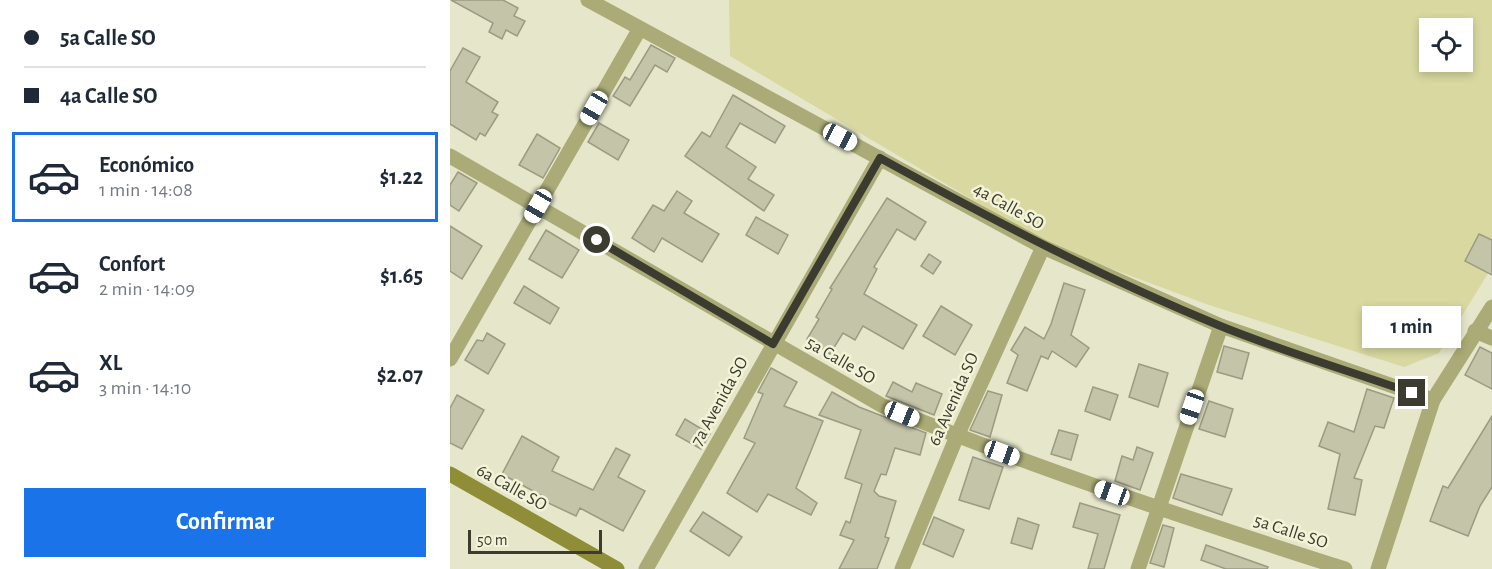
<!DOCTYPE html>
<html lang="es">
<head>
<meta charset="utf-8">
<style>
	body { margin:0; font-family:"Alegreya Sans",sans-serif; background:#f6f6f7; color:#1f2937; height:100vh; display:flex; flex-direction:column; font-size:22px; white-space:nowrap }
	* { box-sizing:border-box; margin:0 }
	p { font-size:20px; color:#747a83 }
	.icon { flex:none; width:33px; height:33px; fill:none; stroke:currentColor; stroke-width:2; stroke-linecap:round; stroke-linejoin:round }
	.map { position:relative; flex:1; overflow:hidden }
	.sheet { display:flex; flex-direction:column; background:#fff; width:450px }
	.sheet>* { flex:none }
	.top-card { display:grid; align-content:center; height:132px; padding:0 24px; background:#fff }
	.tools { position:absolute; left:969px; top:18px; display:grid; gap:12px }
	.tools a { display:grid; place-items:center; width:54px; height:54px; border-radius:0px; background:#fff; box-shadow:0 3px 9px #0003; font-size:30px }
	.scale { position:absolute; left:18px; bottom:15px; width:134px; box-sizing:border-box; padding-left:6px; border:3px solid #3b3b30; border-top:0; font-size:16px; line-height:21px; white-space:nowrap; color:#3b3b30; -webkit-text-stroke:4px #f3f4d7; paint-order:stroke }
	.end { position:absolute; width:27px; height:27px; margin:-14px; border:8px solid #3b3b30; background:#fff; box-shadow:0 0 0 3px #fff }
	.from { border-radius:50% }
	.bubble { position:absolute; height:42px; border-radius:0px; background:#fff; box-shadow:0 3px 9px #0003; font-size:20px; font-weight:600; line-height:42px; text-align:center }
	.car { position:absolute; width:18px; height:36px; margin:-18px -9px; border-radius:8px; box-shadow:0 0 4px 2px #0007; background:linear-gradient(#fff 24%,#345 0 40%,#fff 0 76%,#345 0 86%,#fff 0) }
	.top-card b { display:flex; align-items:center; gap:21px; height:57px; font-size:22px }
	.top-card b+b { border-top:2px solid #e0e1e3 }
	.top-card i { width:15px; height:15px; background:#1f2937 }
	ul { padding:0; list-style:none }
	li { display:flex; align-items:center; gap:18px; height:90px; margin:0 12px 9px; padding:0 12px; border:3px solid transparent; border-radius:0px }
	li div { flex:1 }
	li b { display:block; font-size:22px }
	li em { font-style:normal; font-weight:600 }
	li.active { border-color:#1a73e8 }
	li>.icon { width:54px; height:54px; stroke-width:1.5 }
	.cta { display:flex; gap:12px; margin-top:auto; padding:12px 24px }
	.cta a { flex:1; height:69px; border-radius:0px; background:#1a73e8; color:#fff; font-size:24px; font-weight:600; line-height:69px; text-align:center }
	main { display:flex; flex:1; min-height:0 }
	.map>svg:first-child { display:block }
	.green { fill:#d8d8a0; fill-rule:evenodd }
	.building { fill:#c3c4a8; stroke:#9a9b80; stroke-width:1.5 }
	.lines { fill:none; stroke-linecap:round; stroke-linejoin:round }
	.street { stroke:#aaab76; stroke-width:15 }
	.secondary { stroke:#8f8d37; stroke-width:15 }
	.route { stroke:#3b3b30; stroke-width:8 }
	.labels { text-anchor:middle; stroke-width:5; stroke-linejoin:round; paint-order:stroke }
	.street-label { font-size:18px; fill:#3b3b30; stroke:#f3f4d7 }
</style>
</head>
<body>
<main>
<section class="sheet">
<div class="top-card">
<b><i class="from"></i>5a Calle SO</b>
<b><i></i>4a Calle SO</b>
</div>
<ul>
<li class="active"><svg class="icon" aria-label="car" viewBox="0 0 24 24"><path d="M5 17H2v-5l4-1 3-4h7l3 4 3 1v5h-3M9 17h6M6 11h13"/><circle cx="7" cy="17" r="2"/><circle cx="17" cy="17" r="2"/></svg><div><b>Económico</b><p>1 min · 14:08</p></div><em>$1.22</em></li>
<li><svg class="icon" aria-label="car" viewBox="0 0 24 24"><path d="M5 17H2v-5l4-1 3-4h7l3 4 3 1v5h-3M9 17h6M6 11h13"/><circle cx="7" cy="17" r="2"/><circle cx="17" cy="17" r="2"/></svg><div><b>Confort</b><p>2 min · 14:09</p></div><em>$1.65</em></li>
<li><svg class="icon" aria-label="car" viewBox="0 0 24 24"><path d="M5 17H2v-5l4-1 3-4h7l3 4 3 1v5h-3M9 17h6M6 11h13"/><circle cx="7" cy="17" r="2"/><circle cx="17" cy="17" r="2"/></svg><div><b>XL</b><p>3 min · 14:10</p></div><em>$2.07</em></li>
</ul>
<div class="cta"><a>Confirmar</a></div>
</section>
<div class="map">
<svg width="1042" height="569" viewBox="0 0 1042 569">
	<rect width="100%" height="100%" fill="#e6e7ca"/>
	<path class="green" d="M279 0H1042V267L989 353 954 367 759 305 573 236 577 229 560 222 280 56ZM980 28H1012V62H980Z"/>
	<g class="building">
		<polygon points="1,0 53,0 68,8 64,16 75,21 67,36 56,30 52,39 39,32 43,23"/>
		<polygon points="201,45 225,58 217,72 205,65 180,106 163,96 175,77 180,80"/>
		<polygon points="13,48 30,57 16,82 48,102 42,112 48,115 35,136 30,133 26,140 0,124 0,71"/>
		<polygon points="283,95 335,126 325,143 290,123 276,147 306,167 298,179 324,195 314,211 235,156 252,132 260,137"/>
		<polygon points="149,123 179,140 168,160 138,142"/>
		<polygon points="87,134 110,148 93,178 69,165"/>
		<polygon points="8,172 27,183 9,211 0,205 0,185"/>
		<polygon points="227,191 242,201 234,213 269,234 252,262 212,238 204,252 182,238 203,205 214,211"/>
		<polygon points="437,198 476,222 465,240 447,229 424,267 427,269 414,294 467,325 453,349 413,326 405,340 393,333 380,354 357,339 369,319 366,317 382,289 380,288"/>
		<polygon points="306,217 338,235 328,254 296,235"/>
		<polygon points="0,226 32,246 12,279 0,271"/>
		<polygon points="96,230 129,250 112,278 79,259"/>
		<polygon points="1029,234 1042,240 1042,275 1015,261"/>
		<polygon points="479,254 491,262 483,274 471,266"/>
		<polygon points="614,283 635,290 621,335 639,348 626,367 602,351 598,359 591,356 577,391 557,383 568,355 561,350 575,327 594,339 601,324"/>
		<polygon points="74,286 109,308 100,324 64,303"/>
		<polygon points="491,306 522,325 505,355 473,336"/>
		<polygon points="37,333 55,344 38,374 15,360 27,340 33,341"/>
		<polygon points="774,346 799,353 792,379 767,372"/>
		<polygon points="1030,347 1042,353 1042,389 1015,375"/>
		<polygon points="689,364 718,373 708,407 679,397"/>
		<polygon points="321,368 347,382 334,406 373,421 346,488 367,503 361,515 318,494 307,512 277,493 305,443 294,438 313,394 308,392"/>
		<polygon points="443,382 462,392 466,383 492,394 484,415 436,396"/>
		<polygon points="643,387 668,395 660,420 635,411"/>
		<polygon points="917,389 944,398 934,428 925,426 904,478 912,480 905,515 878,509 890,454 869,446 878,422 904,432"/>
		<polygon points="538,391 552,395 540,437 520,430"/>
		<polygon points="382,392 409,407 476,433 470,455 445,448 436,475 431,474 424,491 429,496 446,501 435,537 439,538 427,569 389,569 404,540 390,535 396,521 400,523 412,484 395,478 411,430 369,415"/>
		<polygon points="7,395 34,410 12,449 0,443 0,408"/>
		<polygon points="759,401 783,409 775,437 749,429"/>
		<polygon points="1042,416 1042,487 1030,506 1018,536 980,521 993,486 998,488"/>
		<polygon points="235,419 260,434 251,449 226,435"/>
		<polygon points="609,430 628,435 621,460 601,454"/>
		<polygon points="72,436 109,457 102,471 143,490 166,448 180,455 168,477 195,491 173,531 130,508 126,516 94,501 96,498 52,474"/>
		<polygon points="687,447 703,453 690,490 665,481 672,456 683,460"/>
		<polygon points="523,457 553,467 539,509 509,500"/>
		<polygon points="731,474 782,489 772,515 723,498"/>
		<polygon points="630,503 670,515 654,569 638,569 648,534 623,527"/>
		<polygon points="253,512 292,537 279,556 240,531"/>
		<polygon points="484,517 514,530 503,557 473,544"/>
		<polygon points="568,518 589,525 582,549 561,543"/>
		<polygon points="713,525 724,528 714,567 700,563"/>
		<polygon points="756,545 818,567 817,569 776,569 751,560"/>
	</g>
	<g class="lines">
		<g class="street">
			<polyline points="138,0 593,247 771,326 983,400"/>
			<path d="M0 156 433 406C585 468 739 519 895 569"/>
			<polyline points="1025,331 1042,338"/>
			<polyline points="0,359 189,30"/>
			<polyline points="196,569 430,158"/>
			<polyline points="452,569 507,436 593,247"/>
			<polyline points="688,569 771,326"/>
			<polyline points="928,569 983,400 1042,307"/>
		</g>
		<polyline class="secondary" points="0,474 167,569"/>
	</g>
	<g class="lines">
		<path class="route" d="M147 240 323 344 430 158C541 219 651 277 768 325 831 351 897 370 962 393"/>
	</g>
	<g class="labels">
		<g class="street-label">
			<text transform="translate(559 206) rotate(29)" y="6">4a Calle SO</text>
			<text transform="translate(391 360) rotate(30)" y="6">5a Calle SO</text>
			<text transform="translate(503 399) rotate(-66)" y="6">6a Avenida SO</text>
			<text transform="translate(269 401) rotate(-61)" y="6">7a Avenida SO</text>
			<text transform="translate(62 487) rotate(29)" y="6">6a Calle SO</text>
			<text transform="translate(841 531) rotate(18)" y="6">5a Calle SO</text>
		</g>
	</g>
</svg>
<div class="tools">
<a><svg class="icon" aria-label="locate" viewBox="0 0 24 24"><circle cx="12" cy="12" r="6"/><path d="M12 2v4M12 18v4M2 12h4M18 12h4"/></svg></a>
</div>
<div class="scale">50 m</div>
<i class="end from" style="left:147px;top:240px"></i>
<i class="end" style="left:962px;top:393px"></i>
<div class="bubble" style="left:912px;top:306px;width:99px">1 min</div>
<i class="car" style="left:144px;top:108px;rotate:210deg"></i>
<i class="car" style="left:390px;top:137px;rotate:118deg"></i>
<i class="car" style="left:88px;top:206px;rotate:210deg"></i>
<i class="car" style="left:742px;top:407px;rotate:199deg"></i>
<i class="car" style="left:452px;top:414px;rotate:112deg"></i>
<i class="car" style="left:552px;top:453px;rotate:110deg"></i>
<i class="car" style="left:662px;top:493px;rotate:290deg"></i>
</div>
</main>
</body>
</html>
